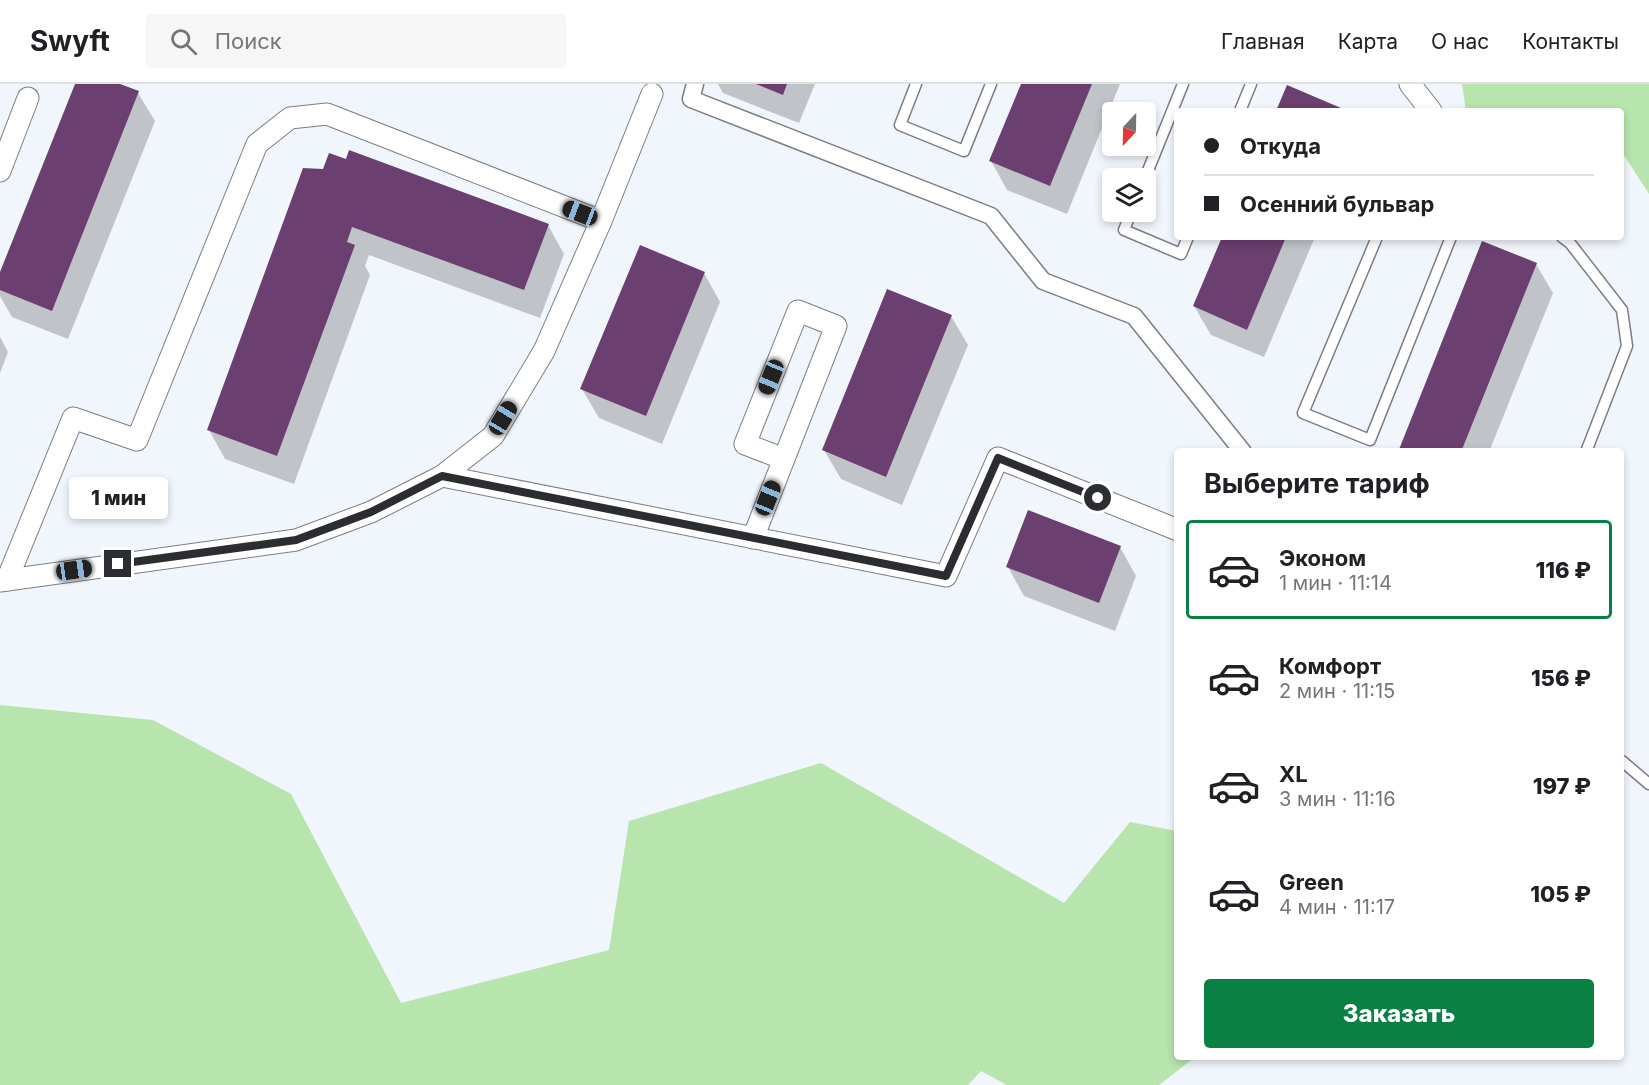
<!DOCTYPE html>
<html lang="ru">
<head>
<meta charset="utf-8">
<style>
	body { margin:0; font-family:Inter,sans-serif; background:#f6f6f6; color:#202124; height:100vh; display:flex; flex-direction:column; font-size:22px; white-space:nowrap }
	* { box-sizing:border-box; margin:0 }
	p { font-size:20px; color:#757577 }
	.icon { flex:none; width:33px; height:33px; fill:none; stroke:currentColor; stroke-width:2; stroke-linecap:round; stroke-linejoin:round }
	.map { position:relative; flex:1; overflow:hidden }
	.drawer { position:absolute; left:1174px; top:364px; width:450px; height:612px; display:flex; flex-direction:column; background:#fff; border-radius:6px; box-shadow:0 3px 9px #0003 }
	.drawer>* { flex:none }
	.banner { position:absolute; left:1174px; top:24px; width:450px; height:132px; border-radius:6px; box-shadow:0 3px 9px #0003; display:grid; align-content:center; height:132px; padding:0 30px; background:#fff }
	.needle { width:39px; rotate:202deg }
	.controls { position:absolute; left:1102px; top:18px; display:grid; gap:12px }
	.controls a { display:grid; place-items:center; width:54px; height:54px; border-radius:6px; background:#fff; box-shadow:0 3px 9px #0003; font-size:30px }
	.end { position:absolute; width:27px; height:27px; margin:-14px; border:8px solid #2c2d30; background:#fff; box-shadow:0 0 0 3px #fff }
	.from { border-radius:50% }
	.bubble { position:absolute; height:42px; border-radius:6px; background:#fff; box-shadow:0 3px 9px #0003; font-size:20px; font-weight:800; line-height:42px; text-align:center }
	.car { position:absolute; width:18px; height:36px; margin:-18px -9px; border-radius:8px; box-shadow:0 0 4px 2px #0007; background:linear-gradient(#222 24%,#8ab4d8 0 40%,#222 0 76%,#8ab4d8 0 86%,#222 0) }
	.banner b { display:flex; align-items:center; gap:21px; height:57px; font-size:22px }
	.banner b+b { border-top:2px solid #e0e0e0 }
	.banner i { width:15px; height:15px; background:#202124 }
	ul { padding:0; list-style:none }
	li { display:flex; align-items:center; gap:18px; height:99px; margin:0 12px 9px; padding:0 18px; border:3px solid transparent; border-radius:6px }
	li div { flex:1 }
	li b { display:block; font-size:22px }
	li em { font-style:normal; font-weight:800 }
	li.selected { border-color:#0b8043 }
	li>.icon { width:54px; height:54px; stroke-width:1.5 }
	h2 { padding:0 30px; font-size:27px; line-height:72px }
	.primary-button { display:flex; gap:12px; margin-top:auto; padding:12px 30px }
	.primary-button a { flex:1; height:69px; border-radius:6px; background:#0b8043; color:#fff; font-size:24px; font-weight:800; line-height:69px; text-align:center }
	header { display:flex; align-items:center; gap:36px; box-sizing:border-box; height:84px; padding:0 30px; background:#fff; border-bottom:2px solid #e0e0e0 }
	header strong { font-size:28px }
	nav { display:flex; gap:33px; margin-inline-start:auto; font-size:21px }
	.search { width:420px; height:54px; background:#f6f6f6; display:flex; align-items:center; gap:15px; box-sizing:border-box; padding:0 21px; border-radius:6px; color:#757577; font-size:22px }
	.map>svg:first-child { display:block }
	.green { fill:#b8e4ae }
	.shadow { fill:#0003 }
	.building { fill:#6b3f6f }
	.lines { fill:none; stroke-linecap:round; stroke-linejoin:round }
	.service-casing { stroke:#7b7e84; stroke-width:13 }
	.pedestrian-casing { stroke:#7b7e84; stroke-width:19 }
	.minor-casing { stroke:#7b7e84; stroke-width:23 }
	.service { stroke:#fff; stroke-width:10 }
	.pedestrian { stroke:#fff; stroke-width:16 }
	.minor { stroke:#fff; stroke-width:21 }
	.route { stroke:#2c2d30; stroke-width:8 }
</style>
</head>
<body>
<header>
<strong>Swyft</strong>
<div class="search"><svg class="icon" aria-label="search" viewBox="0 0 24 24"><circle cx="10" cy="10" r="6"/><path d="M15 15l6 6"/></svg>Поиск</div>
<nav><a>Главная</a><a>Карта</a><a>О нас</a><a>Контакты</a></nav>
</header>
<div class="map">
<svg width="1649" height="1001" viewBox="0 0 1649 1001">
	<rect width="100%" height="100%" fill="#f1f5fc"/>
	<g class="green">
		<polygon points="1462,0 1649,0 1649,110 1622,68 1622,27 1466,27"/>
		<polygon points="0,621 153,636 291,710 401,919 609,866 629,737 821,679 1064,819 1130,738 1177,747 1178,974 1194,974 1159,1001 1007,1001 981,987 968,1001 0,1001"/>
	</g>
	<g class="shadow">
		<polygon points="76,0 116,0 138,9 155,37 68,255 12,233 0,212 0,192"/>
		<polygon points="718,0 815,0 799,39 723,9"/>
		<polygon points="1022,0 1120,0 1067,130 1007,106 991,77"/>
		<polygon points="304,85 548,141 564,170 540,234 369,171 365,182 370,191 294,400 225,375 209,346"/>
		<polygon points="1224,153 1315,153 1264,273 1211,251 1194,222"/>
		<polygon points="1536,180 1553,209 1489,368 1399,368"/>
		<polygon points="704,189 720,218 662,360 599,334 582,305"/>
		<polygon points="951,232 968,261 902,421 841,395 824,366"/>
		<polygon points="0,253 8,268 0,289"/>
		<polygon points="1120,463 1136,492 1115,547 1024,512 1008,483"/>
	</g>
	<g class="building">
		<polygon points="75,0 120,0 139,7 52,227 0,206 0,188"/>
		<polygon points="756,0 787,0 783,11"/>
		<polygon points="1021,0 1092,0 1050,102 989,77"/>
		<polygon points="1287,1 1341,24 1340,27 1276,27"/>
		<polygon points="349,66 549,140 524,206 352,143 347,158 355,161 277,372 207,346 303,84 323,85 329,69 346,75"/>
		<polygon points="1222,153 1286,153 1247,246 1193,222"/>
		<polygon points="1482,157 1537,179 1461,368 1398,368"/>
		<polygon points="640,161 705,188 646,332 580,305"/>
		<polygon points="887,205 952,231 886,393 822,366"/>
		<polygon points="1028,426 1121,462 1099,519 1006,483"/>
	</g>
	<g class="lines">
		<g class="service-casing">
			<g id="service">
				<polyline points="916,0 900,41 964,67 991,0"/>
				<polyline points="1240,27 1251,0"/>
				<polyline points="1145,94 1183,0"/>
				<polyline points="1131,128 1124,146 1181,170 1188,153"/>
				<polyline points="1377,153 1303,329 1370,356 1451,153"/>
				<polyline points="1562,153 1570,159 1622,226 1627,262 1586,368"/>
				<polyline points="1622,677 1649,700"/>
			</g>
		</g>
		<g class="pedestrian-casing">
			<polyline id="pedestrian" points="695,0 691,15 991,132 1043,197 1134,232 1243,368"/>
		</g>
		<g class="minor-casing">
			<g id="minor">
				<polyline points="1410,0 1431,27"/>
				<polyline points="0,87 28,14"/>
				<polyline points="442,392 946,492 998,374 1178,446"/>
				<polyline points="753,454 836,242 798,227 745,360 784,375"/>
				<polyline points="7,496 73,334 137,356 257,60 290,34 327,30 601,137"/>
				<polyline points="0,497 296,456 371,428 442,392 493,352 544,267 601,137 652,10"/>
			</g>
		</g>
		<use href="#service" class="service"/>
		<use href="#pedestrian" class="pedestrian"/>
		<use href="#minor" class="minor"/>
	</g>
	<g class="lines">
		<polyline class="route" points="118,480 296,456 371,428 442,392 946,492 998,374 1098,414"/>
	</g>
</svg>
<div class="controls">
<a><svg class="needle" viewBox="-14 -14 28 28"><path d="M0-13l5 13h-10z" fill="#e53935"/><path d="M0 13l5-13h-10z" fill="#757577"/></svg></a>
<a><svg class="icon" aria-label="layers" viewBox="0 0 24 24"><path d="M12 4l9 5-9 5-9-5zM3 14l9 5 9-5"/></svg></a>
</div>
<i class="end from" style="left:1098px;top:414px"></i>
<i class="end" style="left:118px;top:480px"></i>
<div class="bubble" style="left:69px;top:393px;width:99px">1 мин</div>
<i class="car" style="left:580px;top:129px;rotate:291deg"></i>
<i class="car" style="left:771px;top:293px;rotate:202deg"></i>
<i class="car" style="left:503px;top:334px;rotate:31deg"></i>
<i class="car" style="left:768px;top:414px;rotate:22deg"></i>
<i class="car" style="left:74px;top:486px;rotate:82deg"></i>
<div class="banner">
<b><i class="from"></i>Откуда</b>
<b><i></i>Осенний бульвар</b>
</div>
<section class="drawer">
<h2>Выберите тариф</h2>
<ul>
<li class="selected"><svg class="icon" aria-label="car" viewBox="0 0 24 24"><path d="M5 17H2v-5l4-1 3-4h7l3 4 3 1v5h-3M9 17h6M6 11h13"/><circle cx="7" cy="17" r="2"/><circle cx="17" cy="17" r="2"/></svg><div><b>Эконом</b><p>1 мин · 11:14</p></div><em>116 ₽</em></li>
<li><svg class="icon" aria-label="car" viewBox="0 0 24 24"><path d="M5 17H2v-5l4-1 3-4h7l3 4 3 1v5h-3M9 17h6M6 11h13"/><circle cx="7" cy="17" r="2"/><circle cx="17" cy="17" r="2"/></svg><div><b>Комфорт</b><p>2 мин · 11:15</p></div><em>156 ₽</em></li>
<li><svg class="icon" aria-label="car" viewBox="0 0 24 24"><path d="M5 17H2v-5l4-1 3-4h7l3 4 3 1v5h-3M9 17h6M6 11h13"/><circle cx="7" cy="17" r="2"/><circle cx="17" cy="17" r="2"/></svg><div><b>XL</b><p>3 мин · 11:16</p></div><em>197 ₽</em></li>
<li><svg class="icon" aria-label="car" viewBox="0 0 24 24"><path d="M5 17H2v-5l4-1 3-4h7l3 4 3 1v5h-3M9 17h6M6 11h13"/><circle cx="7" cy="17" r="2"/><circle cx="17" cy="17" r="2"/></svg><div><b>Green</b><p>4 мин · 11:17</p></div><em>105 ₽</em></li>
</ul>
<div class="primary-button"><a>Заказать</a></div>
</section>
</div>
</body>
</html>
